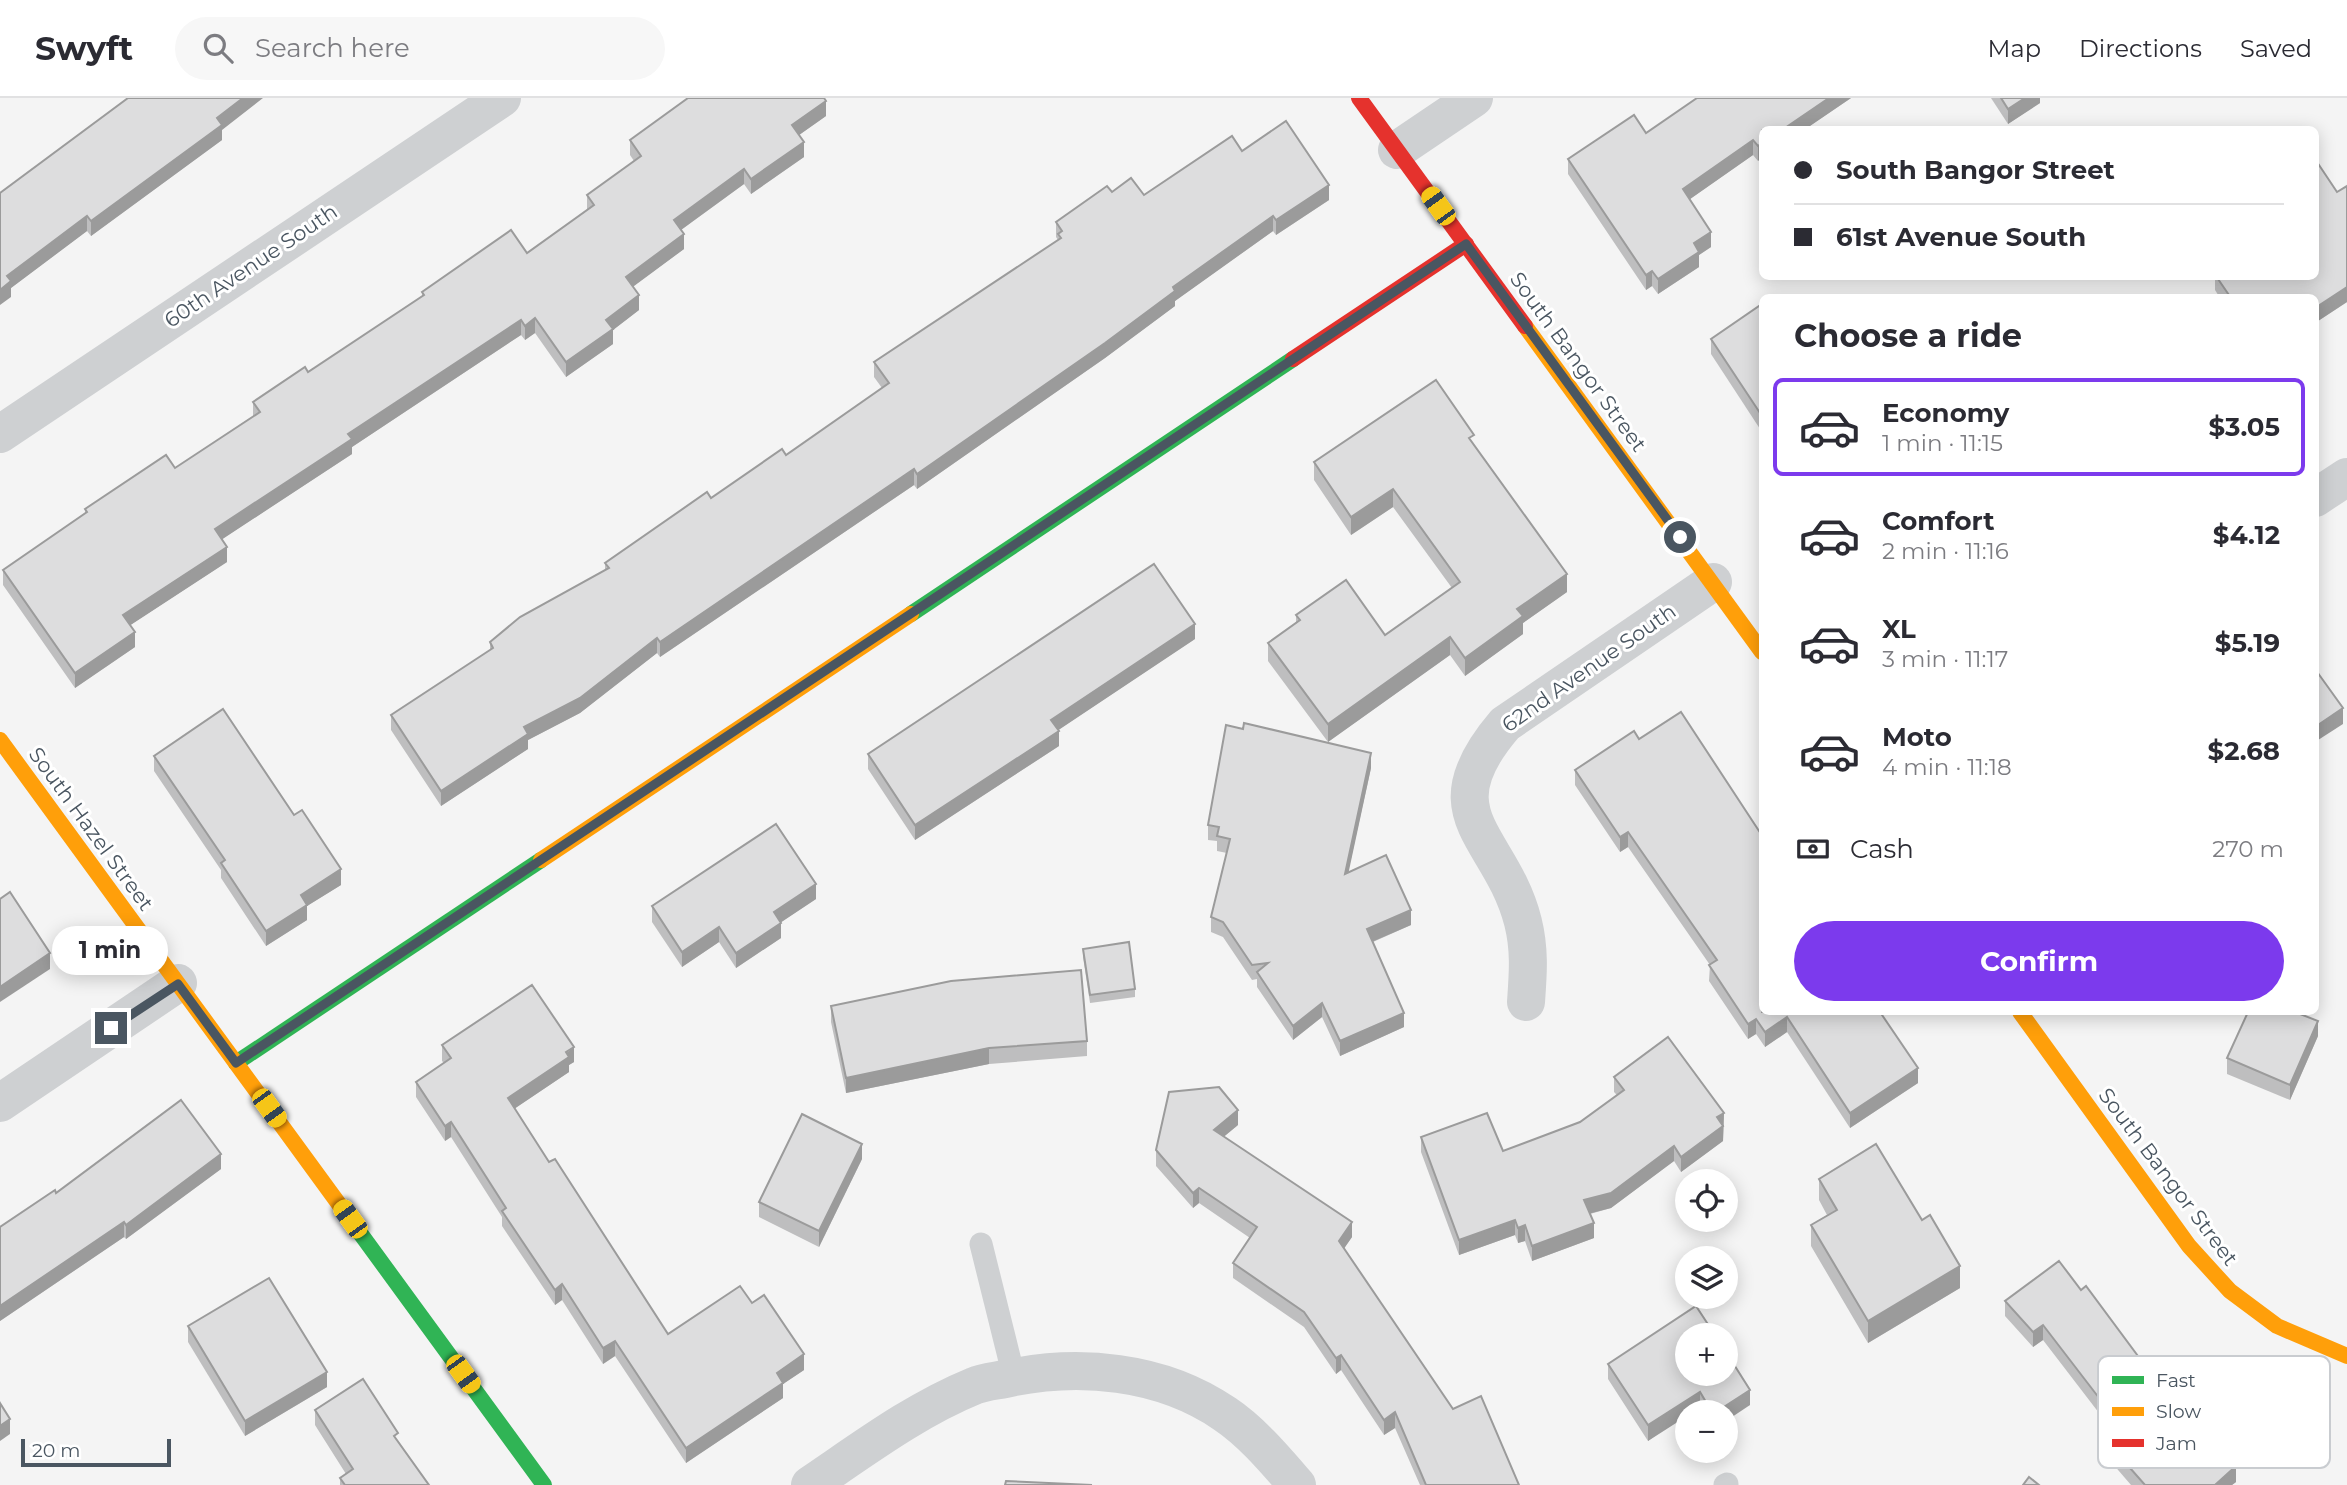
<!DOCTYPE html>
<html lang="en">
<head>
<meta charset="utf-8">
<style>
	body { margin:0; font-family:Montserrat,sans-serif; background:#f7f7f7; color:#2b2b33; height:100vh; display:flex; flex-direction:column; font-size:26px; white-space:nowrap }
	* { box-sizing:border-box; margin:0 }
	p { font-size:23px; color:#7c7c81 }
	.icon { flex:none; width:38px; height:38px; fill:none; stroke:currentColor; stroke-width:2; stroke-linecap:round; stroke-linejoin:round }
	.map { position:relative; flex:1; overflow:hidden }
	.drawer { position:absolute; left:1759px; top:196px; width:560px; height:721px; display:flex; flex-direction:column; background:#fff; border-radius:10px; box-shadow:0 4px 18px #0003 }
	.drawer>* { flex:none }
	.guide { position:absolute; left:1759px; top:28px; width:560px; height:154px; border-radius:10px; box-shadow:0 4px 18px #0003; display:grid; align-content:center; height:154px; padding:0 35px; background:#fff }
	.tools { position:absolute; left:1675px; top:1071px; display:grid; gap:14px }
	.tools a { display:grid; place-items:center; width:63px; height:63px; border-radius:50%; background:#fff; box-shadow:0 4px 18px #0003; font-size:35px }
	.scale { position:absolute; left:21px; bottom:18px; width:150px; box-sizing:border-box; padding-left:7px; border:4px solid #4a5661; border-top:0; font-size:19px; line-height:24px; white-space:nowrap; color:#4a5661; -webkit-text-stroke:5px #fff; paint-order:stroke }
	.end { position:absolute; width:32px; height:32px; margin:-16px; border:9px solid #4a5661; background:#fff; box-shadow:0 0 0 4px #fff }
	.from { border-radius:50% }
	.bubble { position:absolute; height:49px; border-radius:24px; background:#fff; box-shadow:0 4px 18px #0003; font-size:23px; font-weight:700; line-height:49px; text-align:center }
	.car { position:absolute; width:21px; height:42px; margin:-21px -10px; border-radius:9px; box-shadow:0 0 5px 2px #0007; background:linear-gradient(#f5c518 24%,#345 0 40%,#f5c518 0 76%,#345 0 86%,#f5c518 0) }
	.guide b { display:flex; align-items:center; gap:24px; height:66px; font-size:26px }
	.guide b+b { border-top:2px solid #e1e1e2 }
	.guide i { width:18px; height:18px; background:#2b2b33 }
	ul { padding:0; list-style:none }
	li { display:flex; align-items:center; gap:21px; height:98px; margin:0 14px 10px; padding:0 21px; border:4px solid transparent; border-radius:10px }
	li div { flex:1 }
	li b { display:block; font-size:26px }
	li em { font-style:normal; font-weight:700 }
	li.current { border-color:#7c3aed }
	li>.icon { width:63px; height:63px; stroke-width:1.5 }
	h2 { padding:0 35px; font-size:32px; line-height:84px }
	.pay { display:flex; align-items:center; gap:18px; height:77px; padding:0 35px; font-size:26px }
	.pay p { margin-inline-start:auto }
	.cta { display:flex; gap:14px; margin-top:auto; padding:14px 35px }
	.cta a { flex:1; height:80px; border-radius:42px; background:#7c3aed; color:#fff; font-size:28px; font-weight:700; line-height:80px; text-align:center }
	header { display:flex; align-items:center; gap:42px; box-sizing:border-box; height:98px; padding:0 35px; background:#fff; border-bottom:2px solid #e1e1e2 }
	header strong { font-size:33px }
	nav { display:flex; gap:38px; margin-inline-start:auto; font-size:24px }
	.search { width:490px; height:63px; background:#f7f7f7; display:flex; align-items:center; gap:18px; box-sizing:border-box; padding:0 24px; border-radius:38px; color:#7c7c81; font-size:26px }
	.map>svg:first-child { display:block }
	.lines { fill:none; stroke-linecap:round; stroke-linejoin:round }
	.lane { stroke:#ced0d2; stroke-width:23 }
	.street { stroke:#ced0d2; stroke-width:38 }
	.fast { stroke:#30b455; stroke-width:16 }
	.slow { stroke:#ff9f0a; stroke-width:16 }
	.jam { stroke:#e5322d; stroke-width:16 }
	.wall { fill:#bebebf }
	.shaded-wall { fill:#9b9b9b }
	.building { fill:#ddddde; stroke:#9b9b9b; stroke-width:2 }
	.route { stroke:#4a5661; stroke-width:9 }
	.labels { text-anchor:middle; stroke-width:6; stroke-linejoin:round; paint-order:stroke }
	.street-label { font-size:21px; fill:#4a5661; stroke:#fff }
	.key { fill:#fff; stroke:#c9ccd0; stroke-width:2 }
	.key-label { font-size:19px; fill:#4a5661 }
</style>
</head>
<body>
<header>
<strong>Swyft</strong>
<div class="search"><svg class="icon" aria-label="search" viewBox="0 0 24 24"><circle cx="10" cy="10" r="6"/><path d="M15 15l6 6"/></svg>Search here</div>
<nav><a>Map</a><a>Directions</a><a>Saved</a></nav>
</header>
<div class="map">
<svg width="2347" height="1387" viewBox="0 0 2347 1387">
	<rect width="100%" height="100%" fill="#f4f4f4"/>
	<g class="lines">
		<g class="lane">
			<polyline points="981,1146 1014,1279"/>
			<polyline points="1725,1387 1727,1386"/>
		</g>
		<g class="street">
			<polyline points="1397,52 1474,0"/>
			<polyline points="0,336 502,0"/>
			<polyline points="2315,400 2347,379"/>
			<path d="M1526 904C1528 876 1530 852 1523 824 1501 737 1426 718 1505 626L1713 484"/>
			<polyline points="0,1005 178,885"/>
			<path d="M810 1387C862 1352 915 1312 974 1288 983 1284 995 1283 1005 1281 1078 1265 1161 1272 1225 1316 1252 1334 1276 1363 1297 1387"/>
		</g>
		<g class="fast">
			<polyline points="911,516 1293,261"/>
			<polyline points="236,965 541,762"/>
			<polyline points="344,1113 544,1387"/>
		</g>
		<g class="slow">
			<polyline points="1525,228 1762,554"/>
			<polyline points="0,642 344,1113"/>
			<polyline points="541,762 911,516"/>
			<polyline points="2020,914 2189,1148 2230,1193 2277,1228 2347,1258"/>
		</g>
		<g class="jam">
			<polyline points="1359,0 1525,228"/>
			<polyline points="1293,261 1466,146"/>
		</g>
	</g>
	<g class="wall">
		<polygon points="1697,0 1851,0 1804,32 1762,32 1758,63 1753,57 1690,101 1711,149 1699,157 1699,169 1658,196 1652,188 1646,192 1568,76 1568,61 1646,35"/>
		<polygon points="1991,0 2040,0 2040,5 2008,26"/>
		<polygon points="826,18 799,37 804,59 751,96 744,86 681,132 684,151 633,188 639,212 613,232 613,246 566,279 535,235 525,242 521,237 352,349 352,356 222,441 227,464 130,527 135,549 75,590 3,487 3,472 85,415 85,411 175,370 253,318 253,304 308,274 422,198 422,194 527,155 587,112 587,97 634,63 630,57 630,42"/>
		<polygon points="222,32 222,42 91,138 87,133 11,190 11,199 0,95"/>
		<polygon points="1242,53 1329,102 1276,137 1273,133 1175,203 1175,208 1105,260 917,391 914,387 660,559 657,555 580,615 528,642 528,651 441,708 391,632 391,617 490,552 490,544 605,472 605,465 711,400 786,357 882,290 874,279 874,264 1058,142 1056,139 1056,124 1112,94 1144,97"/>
		<polygon points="2347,88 2347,204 2315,225 2315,200 2220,200 2215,192 2215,178 2315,178 2337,94"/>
		<polygon points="1762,206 1762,334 1711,256 1711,241"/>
		<polygon points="1474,347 1567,494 1523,525 1523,536 1465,578 1450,557 1328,644 1268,563 1268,545 1296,525 1296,517 1385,537 1452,490 1393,409 1351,437 1314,382 1314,364"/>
		<polygon points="1195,541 1058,632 1059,648 915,742 868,671 868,656"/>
		<polygon points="1639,641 1761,736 1880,914 1918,985 1850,1030 1787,934 1765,949 1756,936 1748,941 1709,883 1710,867 1628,749 1620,754 1575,687 1575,672"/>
		<polygon points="154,658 341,787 307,808 307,822 266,848 221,780 221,772 154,673"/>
		<polygon points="1371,670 1348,774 1411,827 1373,844 1404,929 1340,958 1322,919 1293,942 1257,889 1257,881 1252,882 1223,839 1211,834 1211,819 1227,755 1217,753 1217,743 1208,742 1208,727"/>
		<polygon points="816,801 781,824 781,840 736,870 719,844 682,869 652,824 652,808"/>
		<polygon points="1083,851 1135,891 1135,899 1090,905 1083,859"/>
		<polygon points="831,908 1087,943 1087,958 989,966 846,995 831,924"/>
		<polygon points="2318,938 2290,1002 2227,976 2227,960"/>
		<polygon points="442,947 574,964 569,967 569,974 514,1011 549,1064 668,1236 752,1205 804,1272 783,1286 783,1300 686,1365 615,1258 603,1266 562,1202 555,1207 502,1128 502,1119 451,1039 445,1043 416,999 416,984 444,965 442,963"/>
		<polygon points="1614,979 1724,1015 1723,1043 1681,1074 1674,1063 1611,1110 1590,1116 1594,1140 1532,1163 1525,1143 1518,1145 1515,1137 1459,1157 1421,1054 1421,1039 1503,1053 1580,1024 1617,997 1614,994"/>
		<polygon points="1238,1027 1224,1038 1352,1139 1344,1150 1453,1311 1519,1387 1420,1387 1395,1330 1384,1337 1341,1272 1336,1276 1304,1229 1233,1180 1233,1165 1250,1140 1199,1105 1193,1110 1156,1068 1156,1052"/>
		<polygon points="862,1061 819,1149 759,1119 759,1104"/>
		<polygon points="221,1071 126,1141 124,1139 0,1223 0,1129 56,1095"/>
		<polygon points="1819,1081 1960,1190 1868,1245 1811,1148 1811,1127 1827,1117 1819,1102"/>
		<polygon points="2081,1192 2158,1285 2236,1384 2232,1387 2131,1387 2100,1351 2100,1336 2109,1328 2043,1242 2033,1249 2005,1218 2005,1203"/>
		<polygon points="188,1228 327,1289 245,1338 188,1244"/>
		<polygon points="1608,1266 1750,1307 1726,1314 1703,1314 1700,1309 1692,1314 1687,1314 1648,1343 1608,1281"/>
		<polygon points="315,1312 398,1343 429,1387 340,1387 340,1380 346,1376 315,1327"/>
	</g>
	<g class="shaded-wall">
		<polygon points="243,0 263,0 222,32 222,42 91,138 91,123 217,20"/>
		<polygon points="1829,0 1851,0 1804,32 1782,32"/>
		<polygon points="2025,0 2040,0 2040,5 2008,26 2008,11"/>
		<polygon points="826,3 826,18 792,42 792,27"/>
		<polygon points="1753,42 1753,57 1683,106 1683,91"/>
		<polygon points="804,44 804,59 751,96 751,81"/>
		<polygon points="1762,45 1762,60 1758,63 1758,48"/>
		<polygon points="744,71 744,86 674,137 674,122"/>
		<polygon points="1329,87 1329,102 1276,137 1276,122"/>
		<polygon points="87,118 87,133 11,190 11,199 0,207 0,192 7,178"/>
		<polygon points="1273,118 1273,133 1175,203 1175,208 1105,260 917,391 917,376 1173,189"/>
		<polygon points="1711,134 1711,149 1699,157 1699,169 1658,196 1658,181 1694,145"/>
		<polygon points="684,136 684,151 626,194 626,179"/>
		<polygon points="1652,173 1652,188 1646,192 1646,177"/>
		<polygon points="2347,189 2347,204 2315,225 2315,210"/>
		<polygon points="639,197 639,212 613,232 613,246 566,279 566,264 606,222"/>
		<polygon points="535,220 535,235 525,242 525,228"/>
		<polygon points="521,222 521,237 352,349 352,356 215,446 215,431 348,336"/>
		<polygon points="914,371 914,387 660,559 660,544"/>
		<polygon points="1393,391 1393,409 1351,437 1351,419"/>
		<polygon points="227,449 227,464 123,532 123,517"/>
		<polygon points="1567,476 1567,494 1523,525 1523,536 1465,578 1465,560 1517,511"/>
		<polygon points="1195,526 1195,541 1051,637 1051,622"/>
		<polygon points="135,534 135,549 75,590 75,575"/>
		<polygon points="1450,539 1450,557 1328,644 1328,626"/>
		<polygon points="657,540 657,555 580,615 528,642 528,651 441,708 441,693 524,629"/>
		<polygon points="2343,610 2343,626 2315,644 2315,629"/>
		<polygon points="1059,633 1059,648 915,742 915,727"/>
		<polygon points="1371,655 1371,670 1345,791 1345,776"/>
		<polygon points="1628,734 1628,749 1620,754 1620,739"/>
		<polygon points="341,771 341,787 307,808 307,822 266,848 266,833 301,797"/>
		<polygon points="816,786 816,801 774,829 774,814"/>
		<polygon points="1411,812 1411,827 1367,846 1367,831"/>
		<polygon points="781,825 781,840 736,870 736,855"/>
		<polygon points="719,829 719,844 682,869 682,854"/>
		<polygon points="50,855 50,871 0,904 0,889"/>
		<polygon points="1322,905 1322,919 1293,942 1293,928"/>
		<polygon points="1404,915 1404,929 1340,958 1340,943"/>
		<polygon points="1787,919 1787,934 1765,949 1765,934"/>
		<polygon points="1756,921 1756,936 1748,941 1748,926"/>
		<polygon points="2318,923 2318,938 2290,1002 2290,987"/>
		<polygon points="574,949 574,964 569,967 569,974 508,1015 508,1000"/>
		<polygon points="989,950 989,966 846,995 846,980"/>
		<polygon points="1918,970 1918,985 1850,1030 1850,1015"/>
		<polygon points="1238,1012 1238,1027 1214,1047 1214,1032"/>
		<polygon points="1724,1015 1723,1043 1681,1074 1681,1059 1717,1019"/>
		<polygon points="451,1024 451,1039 445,1043 445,1028"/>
		<polygon points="862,1046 862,1061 819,1149 819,1133"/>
		<polygon points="1674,1048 1674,1063 1611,1110 1584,1117 1584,1102"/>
		<polygon points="221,1056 221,1071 126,1141 126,1127"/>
		<polygon points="1199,1090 1199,1105 1193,1110 1193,1095"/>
		<polygon points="1515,1122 1515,1137 1459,1157 1459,1142"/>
		<polygon points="124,1124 124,1139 0,1223 0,1208"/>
		<polygon points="1352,1124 1352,1139 1339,1158 1339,1143"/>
		<polygon points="1594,1125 1594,1140 1532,1163 1532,1148"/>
		<polygon points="1525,1127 1525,1143 1518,1145 1518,1130"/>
		<polygon points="1960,1168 1960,1190 1868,1245 1868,1223"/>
		<polygon points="562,1186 562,1202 555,1207 555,1192"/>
		<polygon points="2043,1227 2043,1242 2033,1249 2033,1234"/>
		<polygon points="615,1243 615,1258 603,1266 603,1250"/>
		<polygon points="804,1256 804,1272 783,1286 783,1300 686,1365 686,1350 777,1275"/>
		<polygon points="1341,1257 1341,1272 1336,1276 1336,1260"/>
		<polygon points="327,1274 327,1289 245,1338 245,1323"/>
		<polygon points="1750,1292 1750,1307 1726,1323 1726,1314 1716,1314"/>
		<polygon points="1700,1294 1700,1309 1692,1314 1687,1314 1687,1318 1648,1343 1648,1327"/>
		<polygon points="1395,1314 1395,1330 1384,1337 1384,1322"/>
		<polygon points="10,1321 10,1336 0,1343 0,1328"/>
		<polygon points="2236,1368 2236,1384 2232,1387 2215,1387"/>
	</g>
	<g class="building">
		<polygon points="128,0 243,0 217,20 222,27 91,123 87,118 7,178 11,183 0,192 0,95"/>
		<polygon points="688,0 824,0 826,3 792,27 804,44 751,81 744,71 674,122 684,136 626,179 639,197 606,222 613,231 566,264 535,220 525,228 521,222 348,336 352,341 215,431 227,449 123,517 135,534 75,575 3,472 87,414 85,411 166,357 175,370 260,314 253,304 305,269 308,274 424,197 422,194 511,132 527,155 594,107 587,97 641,58 630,42"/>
		<polygon points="1697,0 1829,0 1782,32 1762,32 1762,45 1758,48 1753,42 1683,91 1711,134 1694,145 1699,154 1658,181 1652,173 1646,177 1568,61 1634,17 1646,35"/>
		<polygon points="2001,0 2025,0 2008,11"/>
		<polygon points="1286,23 1329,87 1276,122 1273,118 1173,189 1175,193 1105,245 917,376 914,371 660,544 657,540 580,600 524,629 528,636 441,693 391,617 493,550 490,544 520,519 609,470 605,465 707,394 711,400 782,351 786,357 889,285 874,264 1061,140 1058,136 1062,133 1056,124 1107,88 1112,94 1131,80 1144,97 1232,38 1242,53"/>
		<polygon points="2315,61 2337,94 2347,88 2347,189 2315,210 2315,200 2231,200 2216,178 2315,178"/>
		<polygon points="1762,206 1762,318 1711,241"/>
		<polygon points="1436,282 1474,337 1469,340 1567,476 1517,511 1523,518 1465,560 1450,539 1328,626 1268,545 1300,522 1296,517 1346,482 1385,537 1460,484 1393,391 1351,419 1314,364"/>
		<polygon points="1154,466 1195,526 1051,622 1059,633 915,727 868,656"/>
		<polygon points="2315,571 2343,610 2315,629"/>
		<polygon points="223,611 294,717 302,712 341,771 301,797 307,807 266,833 221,765 225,762 154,658"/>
		<polygon points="1681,614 1761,736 1762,735 1762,914 1880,914 1918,970 1850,1015 1787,919 1765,934 1756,921 1748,926 1709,867 1717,862 1628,734 1620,739 1575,672 1634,633 1639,641"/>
		<polygon points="1244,625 1371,655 1345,776 1386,757 1411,812 1367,831 1404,915 1340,943 1322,905 1293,928 1257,874 1268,865 1252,867 1223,824 1211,819 1230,741 1217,738 1219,729 1208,727 1226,627 1243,631"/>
		<polygon points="776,726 816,786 774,814 781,825 736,855 719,829 682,854 652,808"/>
		<polygon points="10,794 50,855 0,889 0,801"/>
		<polygon points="1129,844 1135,891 1090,897 1083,851"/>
		<polygon points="1081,872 1087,943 989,950 846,980 831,908 951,883"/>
		<polygon points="532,887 574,949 566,954 569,959 508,1000 549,1064 555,1061 668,1236 740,1188 752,1205 764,1197 804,1256 777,1275 783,1285 686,1350 615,1243 603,1250 562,1186 555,1192 502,1113 506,1110 451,1024 445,1028 416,984 451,960 442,947"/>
		<polygon points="2248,914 2295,914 2318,923 2290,987 2227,960"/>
		<polygon points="1668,939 1724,1015 1717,1019 1723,1028 1681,1059 1674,1048 1611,1095 1584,1102 1594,1125 1532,1148 1525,1127 1518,1130 1515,1122 1459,1142 1421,1039 1487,1015 1503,1053 1580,1024 1624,992 1614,979"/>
		<polygon points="1219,989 1238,1012 1214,1032 1352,1124 1339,1143 1453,1311 1481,1298 1519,1387 1426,1387 1395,1314 1384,1322 1341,1257 1336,1260 1304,1214 1233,1165 1257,1129 1199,1090 1193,1095 1156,1052 1169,994"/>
		<polygon points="181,1002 221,1056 126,1127 124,1124 0,1208 0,1129 55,1092 56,1095"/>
		<polygon points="802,1016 862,1046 819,1133 759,1104"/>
		<polygon points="1876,1046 1922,1122 1930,1117 1960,1168 1868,1223 1811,1127 1837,1112 1819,1081"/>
		<polygon points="2059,1163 2081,1192 2086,1188 2158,1285 2161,1282 2236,1368 2215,1387 2145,1387 2100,1336 2116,1322 2043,1227 2033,1234 2005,1203"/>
		<polygon points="269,1180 327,1274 245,1323 188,1228"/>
		<polygon points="1696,1208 1715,1237 1687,1237 1687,1276 1726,1276 1726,1254 1750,1292 1716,1314 1712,1314 1700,1294 1648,1327 1608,1266"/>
		<polygon points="363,1281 398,1335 394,1338 429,1387 345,1387 340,1380 353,1371 315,1312"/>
		<polygon points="0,1305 10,1321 0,1328"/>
		<polygon points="2029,1379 2039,1387 2023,1387"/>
		<polygon points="1006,1383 1092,1387 1005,1387"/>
	</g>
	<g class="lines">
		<polyline class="route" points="111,930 178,886 236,965 1466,146 1680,439"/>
	</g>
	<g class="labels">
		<g class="street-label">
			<text transform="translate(251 168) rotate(-34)" y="7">60th Avenue South</text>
			<text transform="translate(1578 264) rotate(54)" y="7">South Bangor Street</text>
			<text transform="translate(1589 570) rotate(-35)" y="7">62nd Avenue South</text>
			<text transform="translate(91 731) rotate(54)" y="7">South Hazel Street</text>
			<text transform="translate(2168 1079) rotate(53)" y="7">South Bangor Street</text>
		</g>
	</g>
	<rect x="2098" y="1258" width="232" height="112" rx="10" class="key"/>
	<rect x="2112" y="1278" width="32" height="8" fill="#30b455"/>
	<rect x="2112" y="1309" width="32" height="9" fill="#ff9f0a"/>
	<rect x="2112" y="1341" width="32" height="8" fill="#e5322d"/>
	<g class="key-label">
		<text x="2156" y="1289">Fast</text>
		<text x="2156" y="1320">Slow</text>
		<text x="2156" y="1352">Jam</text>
	</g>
</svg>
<div class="tools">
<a><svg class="icon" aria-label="locate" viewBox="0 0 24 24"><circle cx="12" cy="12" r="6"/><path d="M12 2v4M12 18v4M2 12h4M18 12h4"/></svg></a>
<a><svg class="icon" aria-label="layers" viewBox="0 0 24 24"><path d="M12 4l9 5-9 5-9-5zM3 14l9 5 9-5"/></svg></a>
<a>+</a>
<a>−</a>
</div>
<div class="scale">20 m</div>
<i class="end from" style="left:1680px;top:439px"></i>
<i class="end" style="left:111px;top:930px"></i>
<div class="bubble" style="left:52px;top:828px;width:116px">1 min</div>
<i class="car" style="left:1438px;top:108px;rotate:324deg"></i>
<i class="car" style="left:269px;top:1010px;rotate:144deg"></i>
<i class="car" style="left:350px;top:1121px;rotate:324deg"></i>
<i class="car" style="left:463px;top:1276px;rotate:144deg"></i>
<div class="guide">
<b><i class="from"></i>South Bangor Street</b>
<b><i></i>61st Avenue South</b>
</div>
<section class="drawer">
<h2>Choose a ride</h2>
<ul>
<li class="current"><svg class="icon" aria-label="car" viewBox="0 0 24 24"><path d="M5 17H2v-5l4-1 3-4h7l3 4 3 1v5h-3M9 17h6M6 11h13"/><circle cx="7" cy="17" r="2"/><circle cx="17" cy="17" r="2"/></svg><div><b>Economy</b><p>1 min · 11:15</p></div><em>$3.05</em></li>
<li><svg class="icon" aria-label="car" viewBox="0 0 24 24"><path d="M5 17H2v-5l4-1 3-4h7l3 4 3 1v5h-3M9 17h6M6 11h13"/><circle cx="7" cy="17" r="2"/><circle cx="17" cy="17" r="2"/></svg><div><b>Comfort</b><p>2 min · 11:16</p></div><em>$4.12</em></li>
<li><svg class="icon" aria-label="car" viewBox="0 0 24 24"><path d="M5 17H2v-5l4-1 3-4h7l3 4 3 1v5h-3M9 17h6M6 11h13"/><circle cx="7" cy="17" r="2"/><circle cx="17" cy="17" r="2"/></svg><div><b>XL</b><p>3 min · 11:17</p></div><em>$5.19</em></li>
<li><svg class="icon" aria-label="car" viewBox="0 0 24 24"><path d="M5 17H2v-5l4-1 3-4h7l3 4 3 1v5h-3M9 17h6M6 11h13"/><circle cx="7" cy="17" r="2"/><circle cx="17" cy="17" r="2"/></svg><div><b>Moto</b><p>4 min · 11:18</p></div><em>$2.68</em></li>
</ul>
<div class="pay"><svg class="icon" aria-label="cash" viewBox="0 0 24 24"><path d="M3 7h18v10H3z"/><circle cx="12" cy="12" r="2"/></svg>Cash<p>270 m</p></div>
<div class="cta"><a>Confirm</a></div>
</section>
</div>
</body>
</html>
